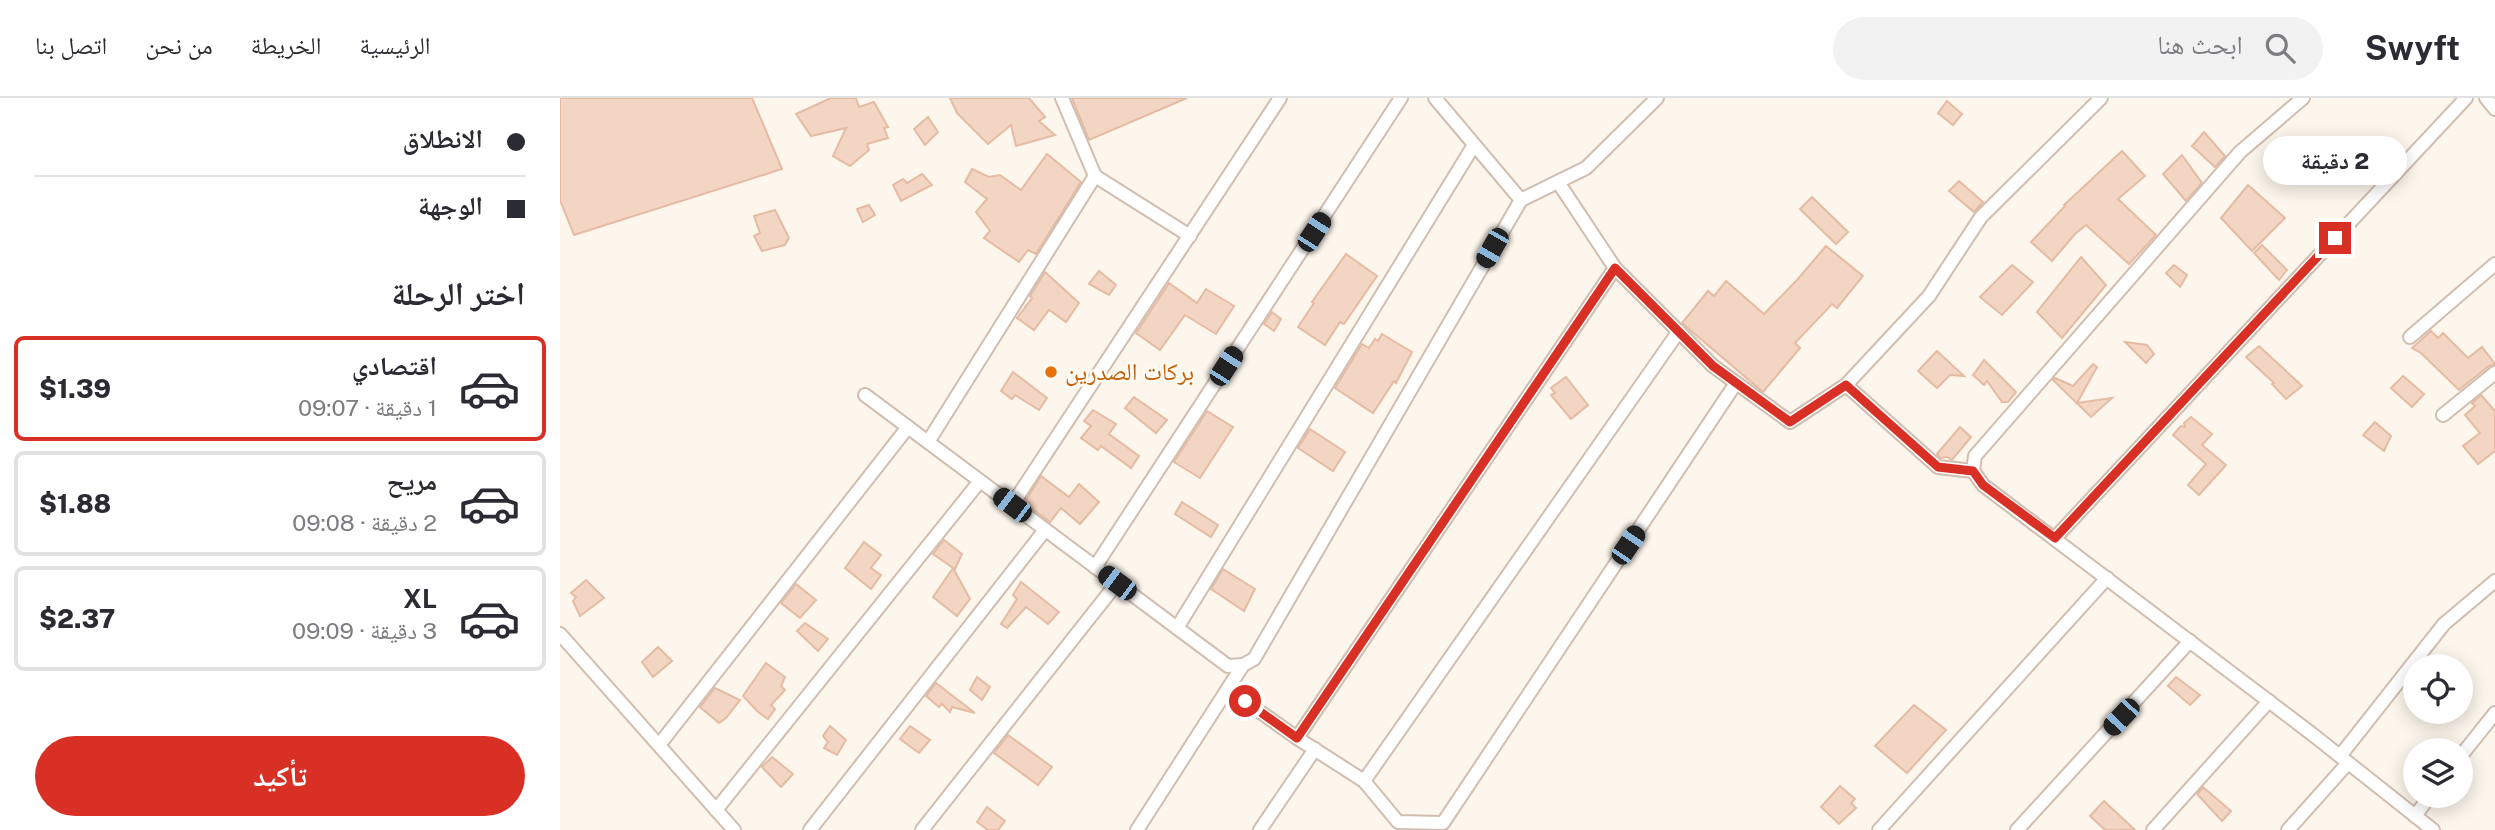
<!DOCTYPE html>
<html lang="ar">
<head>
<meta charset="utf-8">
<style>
	body { margin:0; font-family:"Public Sans","Noto Naskh Arabic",sans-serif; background:#f2f2f3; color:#2b2b33; direction:rtl; height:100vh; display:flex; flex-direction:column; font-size:26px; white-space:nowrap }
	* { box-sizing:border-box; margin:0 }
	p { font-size:23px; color:#7c7c81 }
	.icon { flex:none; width:38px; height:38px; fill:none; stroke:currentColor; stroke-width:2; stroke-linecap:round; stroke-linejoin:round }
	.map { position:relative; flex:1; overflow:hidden; direction:ltr }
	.sheet { display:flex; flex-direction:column; background:#fff; width:560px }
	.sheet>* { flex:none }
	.hud { display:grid; align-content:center; height:154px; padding:0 35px; background:#fff }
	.fabs { position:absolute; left:1843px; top:556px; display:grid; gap:14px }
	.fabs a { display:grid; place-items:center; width:70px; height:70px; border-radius:50%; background:#fff; box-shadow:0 4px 18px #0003; font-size:35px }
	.end { position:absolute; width:32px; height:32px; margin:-16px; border:9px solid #d93025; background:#fff; box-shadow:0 0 0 4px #fff }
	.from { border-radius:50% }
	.bubble { position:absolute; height:49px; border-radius:24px; background:#fff; box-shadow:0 4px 18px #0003; font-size:23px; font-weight:800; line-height:49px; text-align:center; direction:rtl }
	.car { position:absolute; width:21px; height:42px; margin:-21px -10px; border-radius:9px; box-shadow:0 0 5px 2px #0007; background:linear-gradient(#222 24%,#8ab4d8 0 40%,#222 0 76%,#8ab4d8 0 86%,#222 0) }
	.hud b { display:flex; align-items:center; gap:24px; height:66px; font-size:26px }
	.hud b+b { border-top:2px solid #e1e1e2 }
	.hud i { width:18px; height:18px; background:#2b2b33 }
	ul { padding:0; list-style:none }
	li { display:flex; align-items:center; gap:21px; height:105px; margin:0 14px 10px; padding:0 21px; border:4px solid #e1e1e2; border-radius:10px }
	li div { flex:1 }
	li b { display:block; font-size:26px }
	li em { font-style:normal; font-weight:800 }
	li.current { border-color:#d93025 }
	li>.icon { width:63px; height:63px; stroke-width:1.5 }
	h2 { padding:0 35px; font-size:32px; line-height:84px }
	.button { display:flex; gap:14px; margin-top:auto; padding:14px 35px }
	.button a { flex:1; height:80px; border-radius:42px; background:#d93025; color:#fff; font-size:28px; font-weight:800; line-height:80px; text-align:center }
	header { display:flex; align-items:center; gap:42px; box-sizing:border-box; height:98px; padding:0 35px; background:#fff; border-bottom:2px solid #e1e1e2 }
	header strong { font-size:33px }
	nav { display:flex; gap:38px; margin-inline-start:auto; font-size:24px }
	.search { width:490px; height:63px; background:#f2f2f3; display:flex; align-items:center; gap:18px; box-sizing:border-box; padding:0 24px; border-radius:38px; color:#7c7c81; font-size:26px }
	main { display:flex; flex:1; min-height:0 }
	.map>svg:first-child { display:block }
	.building { fill:#f3d5c3; stroke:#e6bba3; stroke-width:2 }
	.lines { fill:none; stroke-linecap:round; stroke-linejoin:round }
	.minor-casing { stroke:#d1beb0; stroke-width:16 }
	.minor { stroke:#fff; stroke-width:12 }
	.route { stroke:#d93025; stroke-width:9 }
	.food-dot { fill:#e8710a; stroke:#fffaf3; stroke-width:2.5 }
	.labels { text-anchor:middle; stroke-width:5; stroke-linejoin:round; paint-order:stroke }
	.food-label { font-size:24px; fill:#c56008; stroke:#fffaf3; text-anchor:start }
</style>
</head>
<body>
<header>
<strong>Swyft</strong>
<div class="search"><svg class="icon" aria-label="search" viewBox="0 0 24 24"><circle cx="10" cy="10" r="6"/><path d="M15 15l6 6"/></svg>ابحث هنا</div>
<nav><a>الرئيسية</a><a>الخريطة</a><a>من نحن</a><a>اتصل بنا</a></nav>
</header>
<main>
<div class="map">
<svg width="1935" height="732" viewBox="0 0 1935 732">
	<rect width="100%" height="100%" fill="#fdf6ec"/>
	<g class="building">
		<polygon points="0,0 192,0 222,71 14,137 0,102"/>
		<polygon points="271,0 296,0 299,9 314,4 328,29 324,30 328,40 307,46 309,52 290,68 273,58 286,30 251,38 236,16"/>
		<polygon points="390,0 469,0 485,19 479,23 495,37 456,48 451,27 428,46 397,15"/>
		<polygon points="512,0 627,0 529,42"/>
		<polygon points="1387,3 1402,16 1393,27 1378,15"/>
		<polygon points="368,19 378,34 365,47 354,31"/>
		<polygon points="1644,34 1665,58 1655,69 1632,48"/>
		<polygon points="1562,53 1585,78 1558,101 1596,137 1569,166 1526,127 1515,136 1492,163 1471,144 1505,108 1504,107"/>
		<polygon points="487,56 521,84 476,156 468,152 459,164 424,140 430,133 416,114 427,101 405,84 412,71 429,79 440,77 461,92"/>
		<polygon points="1622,57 1642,85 1626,103 1603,76"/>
		<polygon points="362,76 372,87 341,103 333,87 343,81 347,85"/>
		<polygon points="1399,83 1423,104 1414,114 1389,93"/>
		<polygon points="1688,87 1725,120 1692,153 1661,120"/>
		<polygon points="1252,99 1288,134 1276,146 1240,111"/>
		<polygon points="309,107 315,117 303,124 297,111"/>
		<polygon points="215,112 229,140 225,147 202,153 194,138 200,135 194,118"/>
		<polygon points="1702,147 1727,172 1719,182 1694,155"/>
		<polygon points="1266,148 1303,178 1277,210 1272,206 1235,245 1240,250 1203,294 1122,225 1148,193 1154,198 1166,183 1204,216 1237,182"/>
		<polygon points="786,156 817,178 784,226 780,224 765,247 738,229 754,205 752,204"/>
		<polygon points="1521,159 1546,187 1502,240 1477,214"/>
		<polygon points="1452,167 1473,184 1442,217 1420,199"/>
		<polygon points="1614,167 1627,177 1620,189 1606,175"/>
		<polygon points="539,173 556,187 549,197 529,186"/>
		<polygon points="485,174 519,205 506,224 489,212 474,232 457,220 472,200 470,198"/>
		<polygon points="609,185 637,205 646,191 674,208 656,236 625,217 600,252 576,235"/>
		<polygon points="712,214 721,221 714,233 704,226"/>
		<polygon points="1871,233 1878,240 1883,235 1908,260 1922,249 1935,266 1929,268 1899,292 1861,255 1852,250"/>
		<polygon points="822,236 852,254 836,285 834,283 813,315 775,290 802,246 809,250 815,241 818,243"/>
		<polygon points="1565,244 1587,247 1594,256 1586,265"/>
		<polygon points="1699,248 1742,288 1726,301 1712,286 1714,285 1686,259"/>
		<polygon points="1377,253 1404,278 1390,277 1377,290 1358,273"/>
		<polygon points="1424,262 1456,294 1448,304 1442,304 1427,283 1424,287 1413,277"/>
		<polygon points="1533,266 1537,269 1517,305 1552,300 1531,319 1493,282 1495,280 1513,288"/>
		<polygon points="453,274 487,300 479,312 455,297 452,301 441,293"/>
		<polygon points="1843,278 1864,296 1852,309 1831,290"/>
		<polygon points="1006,279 1028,307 1011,321 991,297 995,295 991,290"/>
		<polygon points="1921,297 1935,313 1935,353 1918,366 1903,348 1920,335 1905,317 1915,308 1912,305"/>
		<polygon points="574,299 607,322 596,335 565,310"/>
		<polygon points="533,312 556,326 549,336 579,358 571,370 541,348 538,352 521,340 531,328 524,323"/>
		<polygon points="647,313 673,329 640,380 614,364"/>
		<polygon points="1631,319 1652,336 1642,347 1666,367 1639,397 1628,387 1646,366 1613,337 1621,328 1625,329 1624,325"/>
		<polygon points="1815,324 1831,338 1824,353 1803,337"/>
		<polygon points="1400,329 1411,339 1392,362 1387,359 1381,360 1377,356"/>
		<polygon points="750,331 785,354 773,373 738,350"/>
		<polygon points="481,378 509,399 519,386 539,404 520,426 501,410 490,424 464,405"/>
		<polygon points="622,404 658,427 651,439 615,416"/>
		<polygon points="384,442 402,456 395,471 393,470 410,501 397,518 373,499 393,470 373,456"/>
		<polygon points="304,444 321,457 311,470 321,477 311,491 285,470"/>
		<polygon points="663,471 695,491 684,513 651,491"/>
		<polygon points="26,482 44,500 20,518 13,503 16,499 11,495"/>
		<polygon points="461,484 499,514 488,526 466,509 447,530 441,526 457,501 453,497"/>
		<polygon points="236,486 256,502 240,520 221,505"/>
		<polygon points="245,525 268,541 258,553 237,533"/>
		<polygon points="98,549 112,563 93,579 82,564"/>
		<polygon points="206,565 225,579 221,588 225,592 211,607 215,611 208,621 198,614 183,598"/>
		<polygon points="417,579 430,589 422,602 410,592"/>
		<polygon points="1616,579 1640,597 1630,607 1608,588"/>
		<polygon points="376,585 415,615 392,609 390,614 382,606 379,609 366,598"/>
		<polygon points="155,590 180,602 166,620 159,625 140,609"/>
		<polygon points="1354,607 1386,632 1347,675 1315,648"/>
		<polygon points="270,628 286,642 277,657 264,650 268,644 263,638"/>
		<polygon points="350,628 370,642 359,655 340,641"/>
		<polygon points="448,637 492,669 478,687 434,655"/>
		<polygon points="212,659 233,676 221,689 202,669"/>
		<polygon points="1280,688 1295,701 1291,705 1296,710 1279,726 1261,709"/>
		<polygon points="1643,689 1671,713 1662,723 1637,696"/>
		<polygon points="1544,703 1575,732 1545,732 1530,718"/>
		<polygon points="427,709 445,723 438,732 428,732 417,724"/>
	</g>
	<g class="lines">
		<g class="minor-casing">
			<g id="minor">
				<polyline points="502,0 535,78 630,138"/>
				<polyline points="875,0 961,102"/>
				<polyline points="1743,0 1680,54 1415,358 1413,373 1423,387 1752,636 1873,732"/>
				<polyline points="1926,0 1935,11"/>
				<polyline points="998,84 1055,170 1153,268 1230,324 1286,287 1369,198 1421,119 1541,0"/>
				<polyline points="1850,239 1935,166"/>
				<polyline points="1286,287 1378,369 1413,373"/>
				<polyline points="305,297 668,568 683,567"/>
				<polyline points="1883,317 1935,275"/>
				<polyline points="368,344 535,78"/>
				<polyline points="452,407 720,0"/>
				<polyline points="1495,440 1906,0"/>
				<polyline points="535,469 841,0"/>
				<polyline points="617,530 914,47"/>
				<polyline points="0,536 174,732"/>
				<polyline points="668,591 737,640 804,683 838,724 883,725 1176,285"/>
				<polyline points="737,640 1055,170"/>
				<polyline points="99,647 348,329"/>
				<polyline points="1780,658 1884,526 1935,483"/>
				<polyline points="1900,659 1935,615"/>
				<polyline points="804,683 1119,233"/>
				<polyline points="156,712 420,383"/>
				<polyline points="1855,718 1870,698"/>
				<polyline points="250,732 485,432"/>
				<polyline points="362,732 557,485"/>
				<polyline points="577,732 683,567 694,561 961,102 1026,70 1097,0"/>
				<polyline points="700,732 755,651"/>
				<polyline points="1319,732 1547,480"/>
				<polyline points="1457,732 1630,543"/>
				<polyline points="1593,732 1709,603"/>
				<polyline points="1728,732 1788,665"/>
			</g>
		</g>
		<use href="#minor" class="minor"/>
	</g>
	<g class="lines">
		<polyline class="route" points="685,603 737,640 1055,170 1153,268 1230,324 1286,287 1378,369 1413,373 1423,387 1495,440 1775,140"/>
	</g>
	<circle class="food-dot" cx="491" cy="274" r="7"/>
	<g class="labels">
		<g class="food-label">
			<text x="505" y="282">بركات الصدرين</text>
		</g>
	</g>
</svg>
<div class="fabs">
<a><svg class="icon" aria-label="locate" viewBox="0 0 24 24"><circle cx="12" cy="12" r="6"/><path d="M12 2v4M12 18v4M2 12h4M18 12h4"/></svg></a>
<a><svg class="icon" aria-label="layers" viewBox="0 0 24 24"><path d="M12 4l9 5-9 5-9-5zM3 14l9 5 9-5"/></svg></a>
</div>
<i class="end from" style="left:685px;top:603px"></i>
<i class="end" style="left:1775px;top:140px"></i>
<div class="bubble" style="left:1703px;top:38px;width:144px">2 دقيقة</div>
<i class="car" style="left:754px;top:134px;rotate:33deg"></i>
<i class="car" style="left:932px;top:150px;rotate:210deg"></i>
<i class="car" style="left:666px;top:268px;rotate:33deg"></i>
<i class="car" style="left:452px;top:407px;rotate:307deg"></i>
<i class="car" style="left:1068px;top:447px;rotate:34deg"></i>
<i class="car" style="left:557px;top:485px;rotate:307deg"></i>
<i class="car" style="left:1561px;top:619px;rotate:223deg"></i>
</div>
<section class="sheet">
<div class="hud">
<b><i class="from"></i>الانطلاق</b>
<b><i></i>الوجهة</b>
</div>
<h2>اختر الرحلة</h2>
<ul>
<li class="current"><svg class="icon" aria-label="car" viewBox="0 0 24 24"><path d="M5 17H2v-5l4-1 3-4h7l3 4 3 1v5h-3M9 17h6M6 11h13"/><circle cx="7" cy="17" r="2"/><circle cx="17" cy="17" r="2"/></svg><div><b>اقتصادي</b><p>1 دقيقة · 09:07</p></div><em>$1.39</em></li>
<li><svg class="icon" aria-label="car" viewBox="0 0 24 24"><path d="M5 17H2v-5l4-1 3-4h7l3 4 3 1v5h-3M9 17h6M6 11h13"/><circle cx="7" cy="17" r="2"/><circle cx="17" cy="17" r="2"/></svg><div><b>مريح</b><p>2 دقيقة · 09:08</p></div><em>$1.88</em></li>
<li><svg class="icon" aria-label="car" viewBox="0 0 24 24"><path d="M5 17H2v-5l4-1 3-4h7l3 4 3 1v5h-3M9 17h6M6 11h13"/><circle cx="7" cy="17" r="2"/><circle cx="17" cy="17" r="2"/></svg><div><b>XL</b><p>3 دقيقة · 09:09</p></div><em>$2.37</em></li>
</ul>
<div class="button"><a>تأكيد</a></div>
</section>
</main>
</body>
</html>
